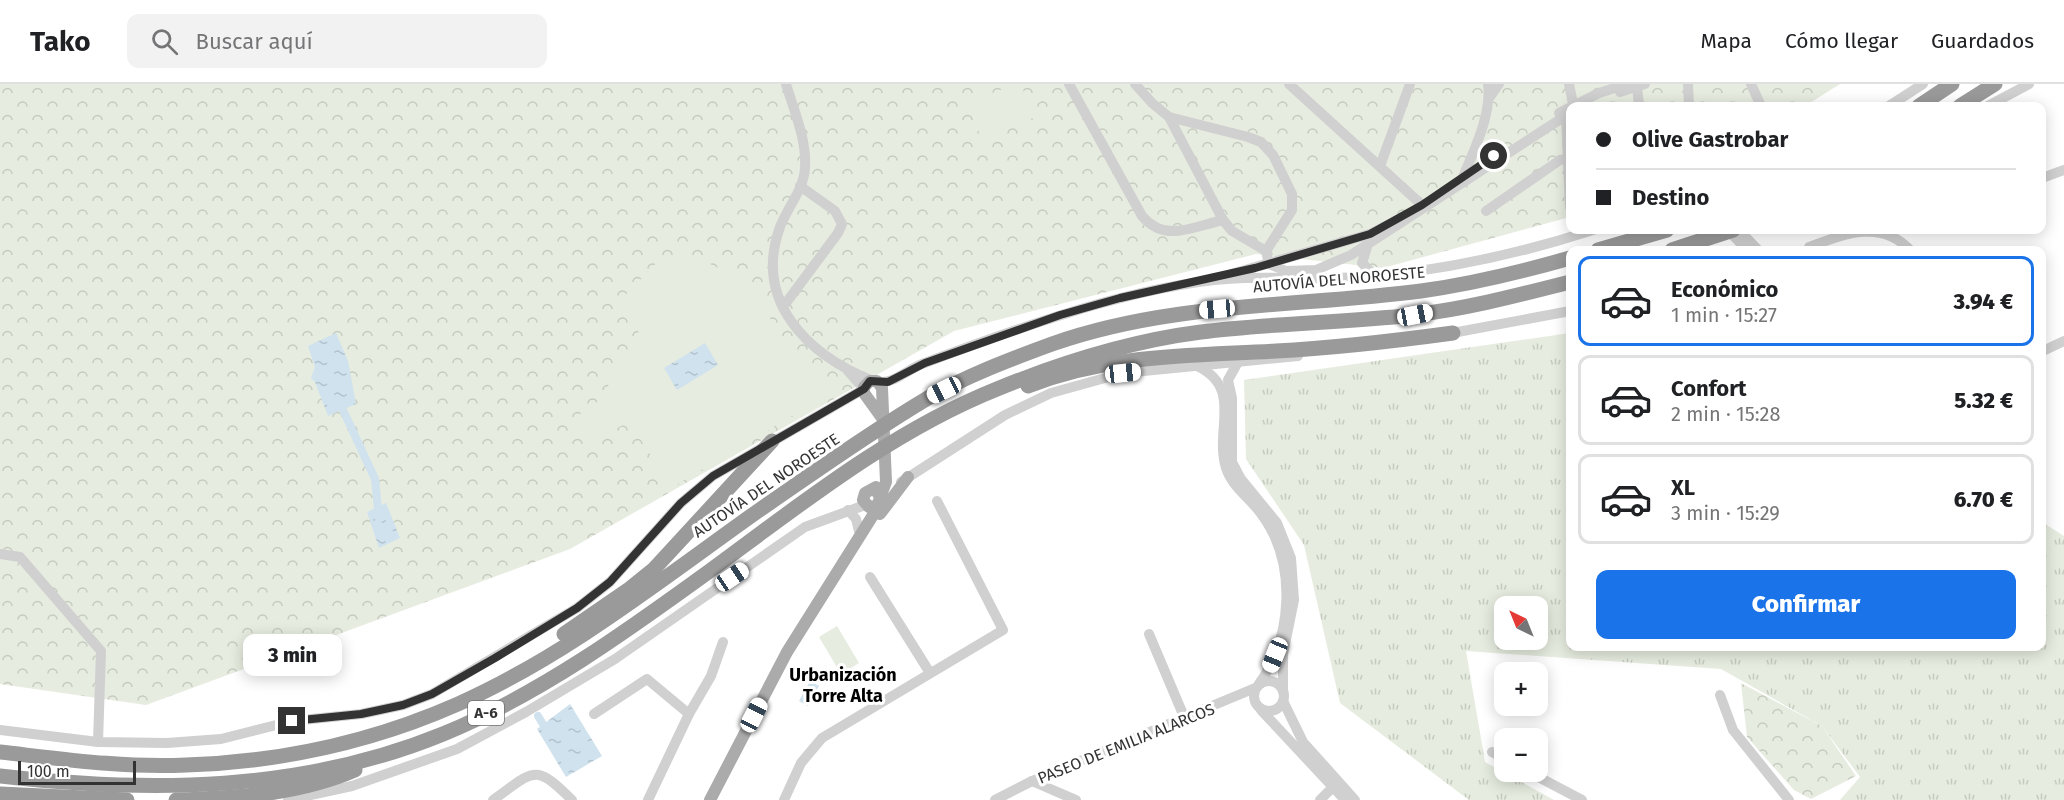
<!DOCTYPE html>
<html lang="es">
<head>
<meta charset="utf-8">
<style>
	body { margin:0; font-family:"Fira Sans",sans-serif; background:#f2f2f2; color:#202124; height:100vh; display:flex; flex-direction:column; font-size:22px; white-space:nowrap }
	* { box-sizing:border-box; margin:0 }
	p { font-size:20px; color:#757577 }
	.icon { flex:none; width:33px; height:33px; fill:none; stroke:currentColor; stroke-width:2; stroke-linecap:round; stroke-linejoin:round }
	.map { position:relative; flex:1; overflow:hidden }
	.drawer { position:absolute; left:1566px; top:162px; width:480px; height:405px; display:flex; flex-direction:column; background:#fff; border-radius:12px; box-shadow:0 3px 15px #0003 }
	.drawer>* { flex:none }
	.banner { position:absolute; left:1566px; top:18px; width:480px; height:132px; border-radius:12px; box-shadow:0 3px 15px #0003; display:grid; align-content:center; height:132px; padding:0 30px; background:#fff }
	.needle { width:39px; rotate:317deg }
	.controls { position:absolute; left:1494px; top:512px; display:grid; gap:12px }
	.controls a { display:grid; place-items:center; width:54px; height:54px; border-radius:12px; background:#fff; box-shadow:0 3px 15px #0003; font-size:30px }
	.scale { position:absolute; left:18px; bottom:15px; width:118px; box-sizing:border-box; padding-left:6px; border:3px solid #333; border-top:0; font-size:16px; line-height:21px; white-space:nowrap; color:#333; -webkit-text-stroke:4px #fff; paint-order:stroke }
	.end { position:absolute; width:27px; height:27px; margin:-14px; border:8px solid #333; background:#fff; box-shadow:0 0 0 3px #fff }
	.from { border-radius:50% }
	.bubble { position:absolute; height:42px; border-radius:12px; background:#fff; box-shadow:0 3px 15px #0003; font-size:20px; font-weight:800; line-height:42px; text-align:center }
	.car { position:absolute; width:18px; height:36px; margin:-18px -9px; border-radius:8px; box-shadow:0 0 4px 2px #0007; background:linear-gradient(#fff 24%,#345 0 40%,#fff 0 76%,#345 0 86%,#fff 0) }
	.banner b { display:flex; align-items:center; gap:21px; height:57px; font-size:22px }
	.banner b+b { border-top:2px solid #e0e0e0 }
	.banner i { width:15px; height:15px; background:#202124 }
	ul { padding:10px 0 0; list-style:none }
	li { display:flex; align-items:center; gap:18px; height:90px; margin:0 12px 9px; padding:0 18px; border:3px solid #e0e0e0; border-radius:12px }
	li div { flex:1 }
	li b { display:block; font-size:22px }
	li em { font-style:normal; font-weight:800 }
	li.active { border-color:#1a73e8 }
	li>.icon { width:54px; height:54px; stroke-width:1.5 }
	.cta { display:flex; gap:12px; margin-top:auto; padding:12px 30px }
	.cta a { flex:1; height:69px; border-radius:12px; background:#1a73e8; color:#fff; font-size:24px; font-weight:800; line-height:69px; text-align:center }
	header { display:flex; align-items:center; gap:36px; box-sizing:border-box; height:84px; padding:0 30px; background:#fff; border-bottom:2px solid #e0e0e0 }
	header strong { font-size:28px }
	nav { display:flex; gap:33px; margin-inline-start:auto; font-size:21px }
	.search { width:420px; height:54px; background:#f2f2f2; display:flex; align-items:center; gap:15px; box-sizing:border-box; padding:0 21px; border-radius:12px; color:#757577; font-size:22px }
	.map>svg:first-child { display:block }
	.grass { fill:url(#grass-tufts); fill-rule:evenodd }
	.forest { fill:url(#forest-crowns) }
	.garden { fill:#e6ecdf }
	.water { fill:url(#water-ripples) }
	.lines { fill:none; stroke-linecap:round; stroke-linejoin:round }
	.canal { stroke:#cfe2ee; stroke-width:8 }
	.minor { stroke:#d0d0d0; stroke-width:10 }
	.major { stroke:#ababab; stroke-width:12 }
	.highway { stroke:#9a9a9a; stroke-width:15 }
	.route { stroke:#333; stroke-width:8 }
	.labels { text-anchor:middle; stroke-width:6; stroke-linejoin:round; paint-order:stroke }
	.shield { fill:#fff; stroke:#707070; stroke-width:1.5 }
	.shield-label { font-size:15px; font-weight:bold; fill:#333 }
	.street-label { font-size:16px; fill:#333; stroke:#fff }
	.neighbourhood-label { font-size:18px; font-weight:bold; fill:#000; stroke:#fff }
</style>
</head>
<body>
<header>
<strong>Tako</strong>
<div class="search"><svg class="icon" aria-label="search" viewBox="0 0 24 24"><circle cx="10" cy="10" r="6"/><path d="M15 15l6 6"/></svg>Buscar aquí</div>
<nav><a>Mapa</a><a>Cómo llegar</a><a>Guardados</a></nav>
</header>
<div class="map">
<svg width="2064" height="716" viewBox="0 0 2064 716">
	<defs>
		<pattern id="grass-tufts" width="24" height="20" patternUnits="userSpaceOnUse" patternTransform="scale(1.5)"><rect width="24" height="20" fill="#e6ecdf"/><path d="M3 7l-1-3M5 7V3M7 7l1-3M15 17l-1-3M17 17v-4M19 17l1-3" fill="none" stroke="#c6cbc0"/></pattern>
		<pattern id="forest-crowns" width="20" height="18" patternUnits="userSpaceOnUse" patternTransform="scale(1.5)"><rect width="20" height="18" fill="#e6ecdf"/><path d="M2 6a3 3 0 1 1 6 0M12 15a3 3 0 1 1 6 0" fill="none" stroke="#c6cbc0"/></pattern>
		<pattern id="water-ripples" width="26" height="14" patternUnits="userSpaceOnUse" patternTransform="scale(1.5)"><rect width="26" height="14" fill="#cfe2ee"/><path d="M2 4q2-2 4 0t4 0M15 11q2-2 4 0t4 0" fill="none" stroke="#b2c2cd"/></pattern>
	</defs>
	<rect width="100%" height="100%" fill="#fff"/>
	<path class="grass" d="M1570 249V562H2042V438L2064 452V716H1840L1860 693 1822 642 1721 585 1466 567 1485 678 1554 716H1469L1340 619 1304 461 1246 375 1244 296ZM1504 522H1538V555H1504Z"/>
	<g class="forest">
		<polygon points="0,0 1840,0 1805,22 1570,22 1570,133 1383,184 1256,170 954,247 570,465 146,621 0,600"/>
		<polygon points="1741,599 1822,642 1856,692 1811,715 1794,706 1747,653"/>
	</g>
	<g class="garden">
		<polygon points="1016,0 1021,0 1033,34 981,54 968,18"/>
		<polygon points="702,176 759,204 775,247 798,277 829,295 829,310 671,404 630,338 586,358 573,335 600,316 627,269 645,257 618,219 658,177"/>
		<polygon points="837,542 859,579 841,590 819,553"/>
	</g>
	<g class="water">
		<polygon points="336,249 348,277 356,320 328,332 315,298 311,294 315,283 308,262"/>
		<polygon points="705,259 718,281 677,306 664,284"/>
		<polygon points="386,419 400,454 379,464 367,428"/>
		<polygon points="810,597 819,602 808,622 799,617"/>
		<polygon points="570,620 602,672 566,693 537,645"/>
	</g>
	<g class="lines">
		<g class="canal">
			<polyline points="343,326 375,395 379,435"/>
			<polyline points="538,632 549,650"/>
		</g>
		<g class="minor">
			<path d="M786 0C794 27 807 56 805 84 804 105 787 124 780 143 753 218 808 271 873 297"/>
			<path d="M1069 0 1142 132C1165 159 1192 143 1223 136"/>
			<polyline points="1135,0 1152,19 1169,33 1223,136 1232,147 1266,167"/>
			<polyline points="1289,0 1422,121"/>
			<polyline points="1569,0 1573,20"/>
			<polyline points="1688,0 1689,22"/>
			<polyline points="1751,0 1761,22"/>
			<polyline points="1637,2 1639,22"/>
			<polyline points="1620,8 1645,0"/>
			<polyline points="1490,13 1499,0"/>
			<polyline points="1889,22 1923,0"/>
			<polyline points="1988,22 2029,0"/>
			<polyline points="1559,29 1599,9 1627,0"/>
			<polyline points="1566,32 1570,123"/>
			<polyline points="1169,33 1248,53 1261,58 1273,71 1292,110 1292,126 1266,167 1269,180 1286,187 1316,186 1351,171 1570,29"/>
			<polyline points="1380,82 1410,0"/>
			<path d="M1463 93C1474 66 1492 30 1488 0"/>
			<polyline points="2042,94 2064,86"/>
			<polyline points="1486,127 1560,76 1570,74"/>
			<polyline points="1728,146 1747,166"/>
			<polyline points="1739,146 1758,166"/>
			<polyline points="1367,163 1362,179 1375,192"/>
			<path d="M1809 163C1844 150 1881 135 1910 166"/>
			<polyline points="1231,190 1370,150 1390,140"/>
			<polyline points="783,223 838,149 842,140 835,127 800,102"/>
			<polyline points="1447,250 1570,227"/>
			<polyline points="2045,266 2064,257"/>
			<polyline points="1238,278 1228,296 1232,314 1232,378 1241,395 1277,439 1291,474 1294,516 1283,570 1283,607"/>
			<path d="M1197 282C1244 304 1214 346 1226 384 1232 403 1251 415 1262 431 1297 479 1293 552 1259 600"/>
			<path d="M877 297C892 302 908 285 922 280 980 258 1038 237 1098 220 1145 207 1196 195 1245 194 1289 193 1333 196 1376 192 1450 185 1522 169 1593 146"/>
			<polyline points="901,398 1005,331 1051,309 1123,289 1298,272"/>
			<polyline points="848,426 856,435 859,447"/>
			<polyline points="0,470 20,473 101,567 98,658"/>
			<polyline points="870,493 930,589"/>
			<polyline points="1149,550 1185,635"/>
			<circle cx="1269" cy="612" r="15"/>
			<polyline points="1720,611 1733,646 1789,716"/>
			<polyline points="1283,617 1303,658 1355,716"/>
			<polyline points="1261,626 1345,716"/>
			<polyline points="594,630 647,595 689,630"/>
			<polyline points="0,646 98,658 167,659 221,655 292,637 361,630 403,621 432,610 577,524 610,498 681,419 713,392 864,305 848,287"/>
			<polyline points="1492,668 1504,675"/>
			<polyline points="1527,687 1582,716"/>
			<polyline points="1032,697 1076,716"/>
			<polyline points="288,716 352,702 457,665 526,628 615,575 805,443 865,421"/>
			<path d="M493 716C534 687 534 678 572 716"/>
			<polyline points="648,716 689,630 711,592 723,558"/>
			<polyline points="784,716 801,679 822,654 1003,546 937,417"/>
			<polyline points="995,716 1032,697 1255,604"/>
			<polyline points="1320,716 1333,703"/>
		</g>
		<g class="major">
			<polyline points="876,403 865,409 863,416 869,423 876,422 879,418"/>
			<polyline points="880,414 886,398 882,304 877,297 870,297 864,303 864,309 882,334"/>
			<polyline points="880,430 908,393"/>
			<polyline points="710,716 787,568 875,428 880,414 877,407 872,406"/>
		</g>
		<g class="highway">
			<polyline points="1919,22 1952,0"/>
			<polyline points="1960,22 1995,0"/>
			<polyline points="1598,166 1667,146"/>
			<polyline points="1672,166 1733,146"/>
			<path d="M1028 302C1111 270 1189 272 1276 267 1335 264 1394 257 1453 249"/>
			<polyline points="564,550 628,506 654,485 772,357"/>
			<path d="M0 668C62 675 124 684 186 681 280 678 372 658 458 620 566 572 662 495 758 427 813 389 869 349 928 314 966 292 1011 275 1052 260 1171 218 1298 223 1421 207 1472 200 1521 188 1570 174"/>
			<path d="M0 692C149 709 302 708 443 650 540 610 627 547 711 486 801 420 892 347 997 305 1063 278 1130 257 1201 248 1271 239 1342 239 1413 231 1466 225 1519 211 1570 198"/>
			<polyline points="0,710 127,716"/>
			<path d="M176 716C236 714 300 710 355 686"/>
		</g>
	</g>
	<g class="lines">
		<polyline class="route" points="292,637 361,630 403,621 432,610 495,574 577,524 610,498 681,419 713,392 864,305 870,297 888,298 925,279 1060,231 1120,214 1255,184 1370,150 1422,121 1494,72"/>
	</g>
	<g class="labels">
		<rect class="shield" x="468" y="617" width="36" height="24" rx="4.5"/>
		<g class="shield-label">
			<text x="486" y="634">A-6</text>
		</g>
		<g class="street-label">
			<text transform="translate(1339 195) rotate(-5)" y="6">AUTOVÍA DEL NOROESTE</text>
			<text transform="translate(766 401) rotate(-34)" y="6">AUTOVÍA DEL NOROESTE</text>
			<text transform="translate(1126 659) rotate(-22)" y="6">PASEO DE EMILIA ALARCOS</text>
		</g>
		<g class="neighbourhood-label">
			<text x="843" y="597">Urbanización<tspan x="843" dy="21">Torre Alta</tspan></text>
		</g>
	</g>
</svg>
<div class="controls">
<a><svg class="needle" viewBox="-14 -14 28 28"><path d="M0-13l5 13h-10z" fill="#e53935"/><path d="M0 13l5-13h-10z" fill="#757577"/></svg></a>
<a>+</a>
<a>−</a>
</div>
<div class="scale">100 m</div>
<i class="end from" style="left:1494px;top:72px"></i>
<i class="end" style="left:292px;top:637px"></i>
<div class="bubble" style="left:243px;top:550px;width:99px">3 min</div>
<i class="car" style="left:1217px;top:225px;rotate:265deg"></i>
<i class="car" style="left:1415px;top:231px;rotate:79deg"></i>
<i class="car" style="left:1123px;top:289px;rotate:84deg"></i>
<i class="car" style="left:944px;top:306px;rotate:244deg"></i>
<i class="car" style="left:732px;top:493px;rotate:56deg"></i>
<i class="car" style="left:1275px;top:571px;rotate:202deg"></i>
<i class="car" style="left:754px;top:631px;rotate:27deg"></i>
<div class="banner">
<b><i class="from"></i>Olive Gastrobar</b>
<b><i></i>Destino</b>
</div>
<section class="drawer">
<ul>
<li class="active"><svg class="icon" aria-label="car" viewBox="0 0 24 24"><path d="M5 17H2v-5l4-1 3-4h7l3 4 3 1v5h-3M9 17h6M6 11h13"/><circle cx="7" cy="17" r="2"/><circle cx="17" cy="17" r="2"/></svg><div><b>Económico</b><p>1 min · 15:27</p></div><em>3.94 €</em></li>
<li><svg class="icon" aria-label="car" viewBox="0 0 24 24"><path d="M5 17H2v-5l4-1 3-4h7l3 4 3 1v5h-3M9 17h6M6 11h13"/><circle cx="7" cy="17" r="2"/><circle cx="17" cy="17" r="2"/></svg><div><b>Confort</b><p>2 min · 15:28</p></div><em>5.32 €</em></li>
<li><svg class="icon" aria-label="car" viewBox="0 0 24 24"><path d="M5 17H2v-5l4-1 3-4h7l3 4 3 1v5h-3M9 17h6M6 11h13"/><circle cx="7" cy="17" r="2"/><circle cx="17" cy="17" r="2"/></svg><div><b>XL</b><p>3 min · 15:29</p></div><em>6.70 €</em></li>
</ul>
<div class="cta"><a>Confirmar</a></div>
</section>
</div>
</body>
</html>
